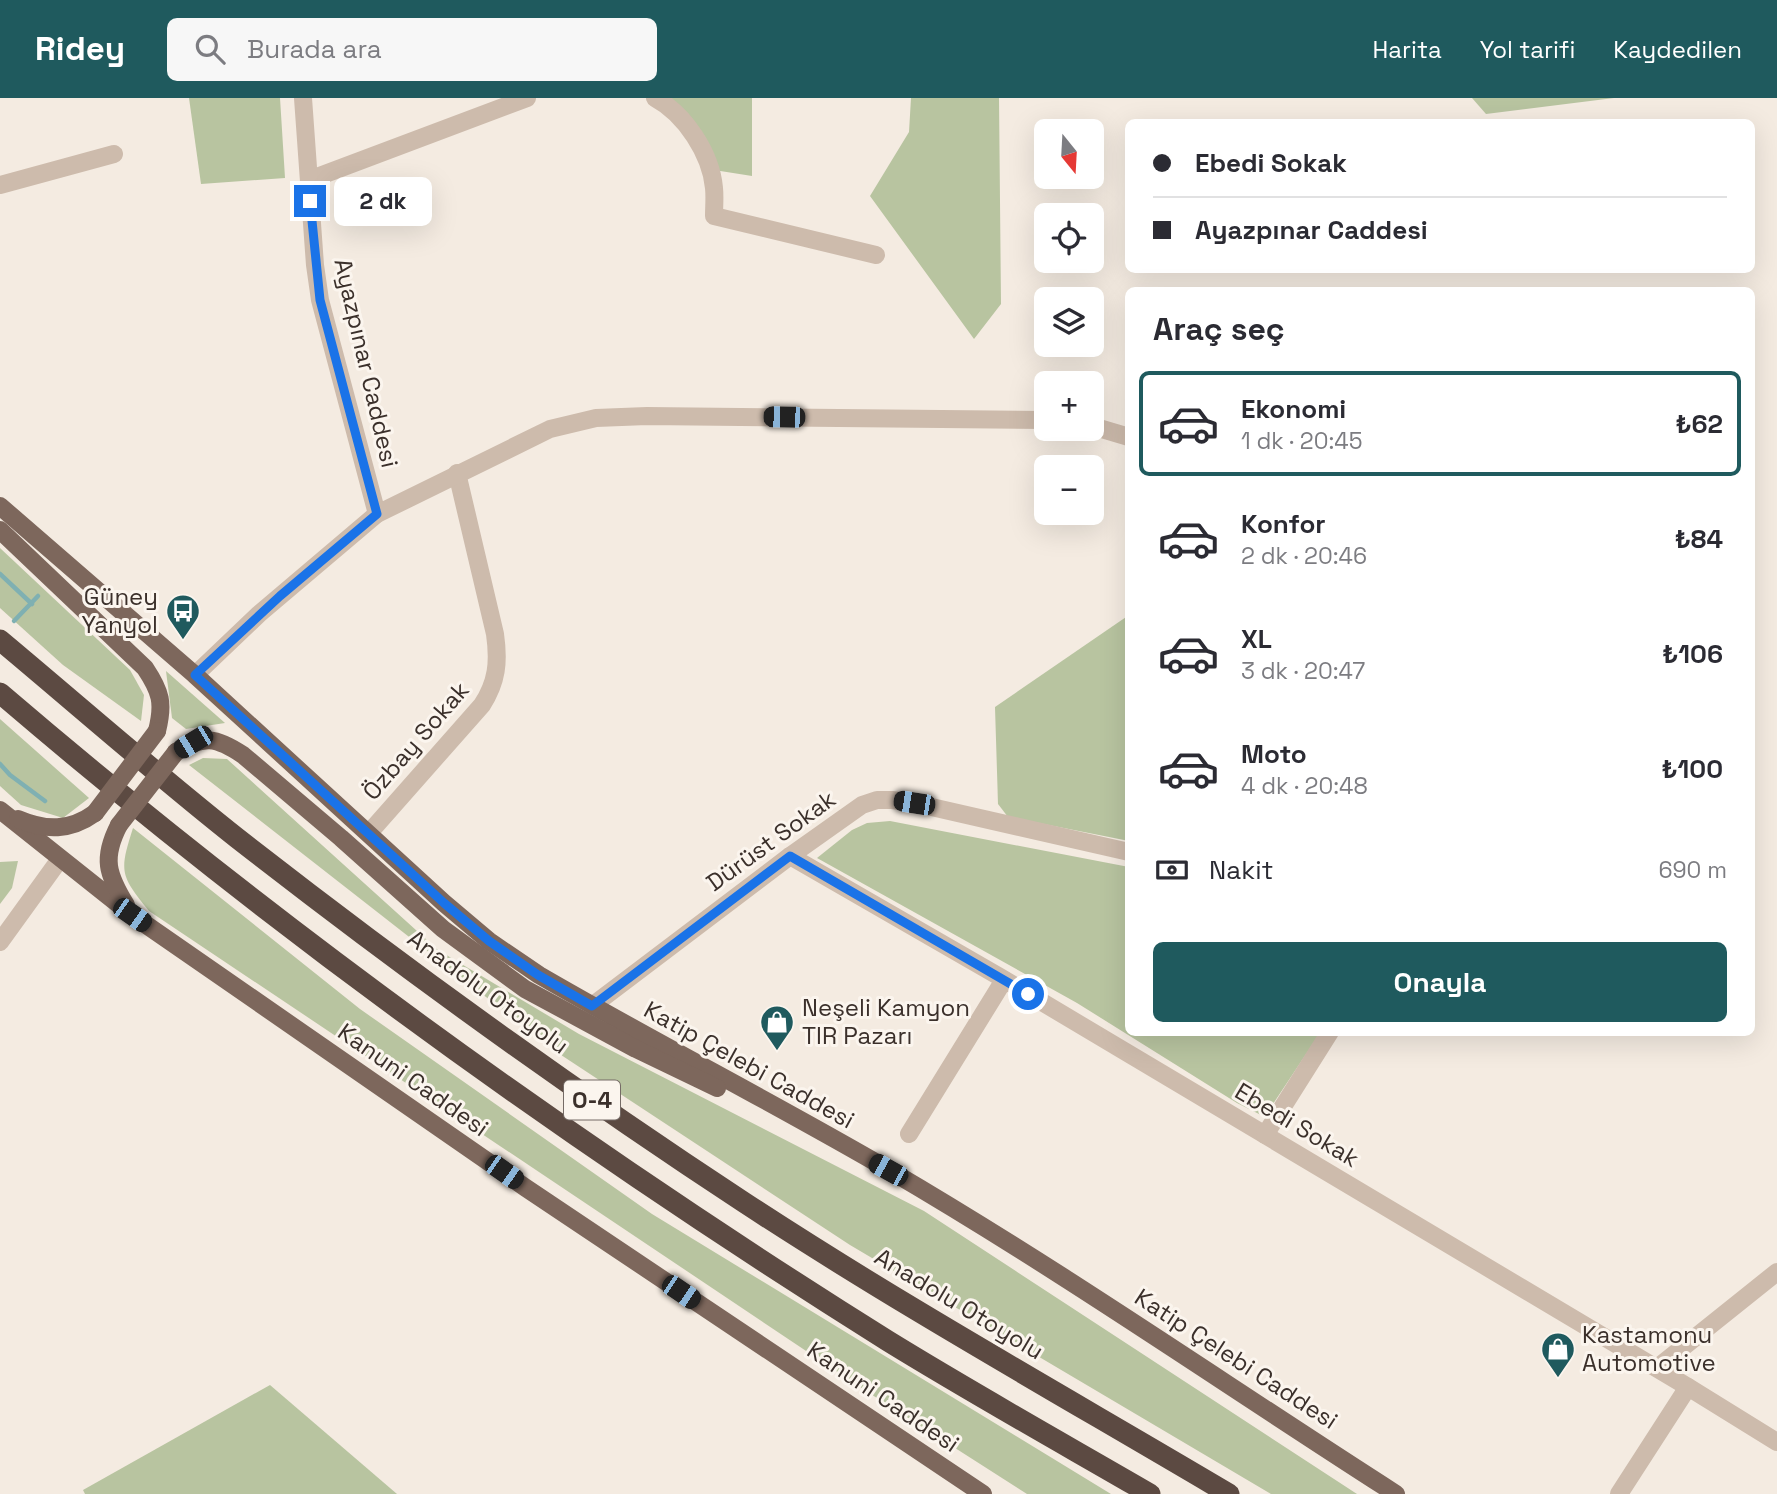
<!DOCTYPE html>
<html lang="tr">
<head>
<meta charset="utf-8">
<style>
	body { margin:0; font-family:"Space Grotesk",sans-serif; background:#f7f7f7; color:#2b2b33; height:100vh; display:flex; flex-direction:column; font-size:26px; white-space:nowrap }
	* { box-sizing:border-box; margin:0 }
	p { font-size:23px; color:#7c7c81 }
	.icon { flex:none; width:38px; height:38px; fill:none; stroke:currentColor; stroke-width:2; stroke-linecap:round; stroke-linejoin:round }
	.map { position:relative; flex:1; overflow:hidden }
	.side { position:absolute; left:1125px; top:189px; width:630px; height:749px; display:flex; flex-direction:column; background:#fff; border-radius:10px; box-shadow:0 7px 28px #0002 }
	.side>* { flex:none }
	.hud { position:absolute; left:1125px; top:21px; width:630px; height:154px; border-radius:10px; box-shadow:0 7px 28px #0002; display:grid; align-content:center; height:154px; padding:0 28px; background:#fff }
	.needle { width:46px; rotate:162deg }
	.controls { position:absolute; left:1034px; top:21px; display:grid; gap:14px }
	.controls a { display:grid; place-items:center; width:70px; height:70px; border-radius:10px; background:#fff; box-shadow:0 7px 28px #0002; font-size:35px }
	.end { position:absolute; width:32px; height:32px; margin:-16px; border:9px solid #1a73e8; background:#fff; box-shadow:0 0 0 4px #fff }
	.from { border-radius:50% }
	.bubble { position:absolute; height:49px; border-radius:10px; background:#fff; box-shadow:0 7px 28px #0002; font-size:23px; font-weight:700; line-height:49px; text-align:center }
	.car { position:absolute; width:21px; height:42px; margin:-21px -10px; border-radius:9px; box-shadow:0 0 5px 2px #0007; background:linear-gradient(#222 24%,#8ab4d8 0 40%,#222 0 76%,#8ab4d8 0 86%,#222 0) }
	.hud b { display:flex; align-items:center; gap:24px; height:66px; font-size:26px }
	.hud b+b { border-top:2px solid #e1e1e2 }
	.hud i { width:18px; height:18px; background:#2b2b33 }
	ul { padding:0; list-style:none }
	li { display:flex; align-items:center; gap:21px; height:105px; margin:0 14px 10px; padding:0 14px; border:4px solid transparent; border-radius:10px }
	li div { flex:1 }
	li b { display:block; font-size:26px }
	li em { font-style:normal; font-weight:700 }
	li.selected { border-color:#1f5a5e }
	li>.icon { width:63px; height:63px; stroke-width:1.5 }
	h2 { padding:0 28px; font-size:32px; line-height:84px }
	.pay { display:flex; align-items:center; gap:18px; height:77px; padding:0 28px; font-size:26px }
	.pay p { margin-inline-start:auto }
	.button { display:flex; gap:14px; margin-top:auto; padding:14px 28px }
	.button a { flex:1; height:80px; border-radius:10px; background:#1f5a5e; color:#fff; font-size:28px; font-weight:700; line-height:80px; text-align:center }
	header { display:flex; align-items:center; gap:42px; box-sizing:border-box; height:98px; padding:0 35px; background:#1f5a5e; color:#fff }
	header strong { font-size:33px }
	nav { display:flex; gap:38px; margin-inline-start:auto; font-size:24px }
	.search { width:490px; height:63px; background:#f7f7f7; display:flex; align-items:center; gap:18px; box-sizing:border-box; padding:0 24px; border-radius:10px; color:#7c7c81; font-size:26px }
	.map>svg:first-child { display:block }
	.green { fill:#b8c4a0 }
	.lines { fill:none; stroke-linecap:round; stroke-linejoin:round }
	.stream { stroke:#7fb0b2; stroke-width:4.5 }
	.minor { stroke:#cdbbac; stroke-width:18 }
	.tertiary { stroke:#cdbbac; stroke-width:18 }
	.primary { stroke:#7d675c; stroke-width:18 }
	.motorway { stroke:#5c4a42; stroke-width:21 }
	.primary-bridge { stroke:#7d675c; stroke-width:18 }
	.route { stroke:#1a73e8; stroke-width:9 }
	.labels { text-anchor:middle; stroke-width:6; stroke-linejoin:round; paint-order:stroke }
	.shield { fill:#fbf5ee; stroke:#756b66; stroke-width:2 }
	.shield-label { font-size:23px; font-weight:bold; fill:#3b302b }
	.street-label { font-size:24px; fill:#3b302b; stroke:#fbf5ee }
	.poi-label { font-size:24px; fill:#3b302b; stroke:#fbf5ee; text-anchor:start }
</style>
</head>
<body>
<header>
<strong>Ridey</strong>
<div class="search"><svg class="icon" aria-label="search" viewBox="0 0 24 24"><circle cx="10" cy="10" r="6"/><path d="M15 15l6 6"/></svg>Burada ara</div>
<nav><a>Harita</a><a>Yol tarifi</a><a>Kaydedilen</a></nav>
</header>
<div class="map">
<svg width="1777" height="1396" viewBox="0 0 1777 1396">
	<rect width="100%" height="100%" fill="#f4ebe1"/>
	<g class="green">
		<polygon points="189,0 280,0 285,80 201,86"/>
		<polygon points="666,0 752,0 752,78 714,72"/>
		<polygon points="911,0 999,0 1001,206 974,241 870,98 909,34"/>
		<polygon points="1472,0 1614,0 1486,16"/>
		<polygon points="0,450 130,572 144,597 141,623 63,567 0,510"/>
		<polygon points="1129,517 1129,743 1008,719 998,706 995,609"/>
		<polygon points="166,573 225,625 186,631 172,620"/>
		<polygon points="0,621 89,700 63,720 21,707 0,688"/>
		<polygon points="203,660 227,661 438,852 579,936 924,1113 1357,1396 1271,1396 850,1147 555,953 189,667"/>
		<polygon points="890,723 1129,769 1129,934 1320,935 1271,1009 1261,1017 1237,1005 1077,905 817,760 852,732 867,725"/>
		<path d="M133 730 360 911 652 1116 1111 1396H1027L866 1293 149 813C120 777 119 774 133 730Z"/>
		<polygon points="18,763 12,790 0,806 0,764"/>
		<polygon points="270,1287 397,1396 85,1396 83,1392"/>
	</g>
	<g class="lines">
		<g class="stream">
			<polyline points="0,476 32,506"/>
			<polyline points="14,523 38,498"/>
			<polyline points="0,666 10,677 45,703"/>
		</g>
		<g class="minor">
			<path d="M655 0C685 16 711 56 714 90 715 99 714 109 714 118L876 157"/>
			<polyline points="309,82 527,0"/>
			<polyline points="0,87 114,56"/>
			<path d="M369 735 482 607C497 584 499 564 495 536L457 375"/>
			<polyline points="790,758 1000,879 1688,1289 1777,1344"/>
			<polyline points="0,844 60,761"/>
			<polyline points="592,908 790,758 862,707 877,702 892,702 914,705 1129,754"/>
			<polyline points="909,1036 1004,882"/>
			<polyline points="1265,1037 1330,934"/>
			<polyline points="1657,1270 1777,1174"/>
			<polyline points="1619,1396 1688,1289"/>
		</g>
		<g class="tertiary">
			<polyline points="303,0 315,167 320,202 377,416"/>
			<polyline points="1092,328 1129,339"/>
			<polyline points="195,577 259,516 377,416 550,331 596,320 647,318 1046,322"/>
		</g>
		<g class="primary">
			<path d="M0 408 195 577 444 805 489 843 539 877C654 944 774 1005 889 1072 1062 1173 1227 1288 1396 1396"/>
			<path d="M0 432 145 570C161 594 164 605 157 633"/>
			<path d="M176 654C204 637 216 639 243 657L341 740 443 831 525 891 636 951 717 990"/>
			<polyline points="0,712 132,817 526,1090 983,1396"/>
			<path d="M18 721C46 733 70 733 95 715"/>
			<path d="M119 727C102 760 107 776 126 807"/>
		</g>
		<g class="motorway">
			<path d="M0 542C79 608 156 676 237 740 401 868 571 991 745 1105 902 1208 1067 1300 1229 1396"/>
			<path d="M0 595C279 834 577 1048 888 1243 974 1296 1062 1345 1150 1396"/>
		</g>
		<g class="primary-bridge">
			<polyline points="95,715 157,633"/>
			<polyline points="119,727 176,654"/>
		</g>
	</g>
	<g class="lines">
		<polyline class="route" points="310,103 320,202 377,416 280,498 195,577 444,805 489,843 538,877 592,908 790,758 1028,896"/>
	</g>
	<defs>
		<g id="bus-pin" transform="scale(1.75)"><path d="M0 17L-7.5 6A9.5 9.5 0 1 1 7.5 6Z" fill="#1f5a5e" stroke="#fbf5ee"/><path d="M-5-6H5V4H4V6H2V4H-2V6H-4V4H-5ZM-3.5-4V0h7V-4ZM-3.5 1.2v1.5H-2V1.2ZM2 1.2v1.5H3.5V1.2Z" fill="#fff"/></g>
		<g id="shop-pin" transform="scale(1.75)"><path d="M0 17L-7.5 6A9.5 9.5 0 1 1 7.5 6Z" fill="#1f5a5e" stroke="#fbf5ee"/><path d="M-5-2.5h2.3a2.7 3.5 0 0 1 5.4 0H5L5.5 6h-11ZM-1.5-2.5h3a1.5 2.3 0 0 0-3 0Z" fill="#fff"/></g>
	</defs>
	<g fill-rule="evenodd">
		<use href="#bus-pin" x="183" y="513"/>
		<use href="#shop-pin" x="777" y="924"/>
		<use href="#shop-pin" x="1558" y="1251"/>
	</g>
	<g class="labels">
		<rect class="shield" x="564" y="982.5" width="56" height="39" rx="5"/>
		<g class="shield-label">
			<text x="592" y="1010">O-4</text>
		</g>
		<g class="street-label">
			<text transform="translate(366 265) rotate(77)" y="8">Ayazpınar Caddesi</text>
			<text transform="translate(416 643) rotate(-49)" y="8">Özbay Sokak</text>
			<text transform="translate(771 743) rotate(-36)" y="8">Dürüst Sokak</text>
			<text transform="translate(488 894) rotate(36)" y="8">Anadolu Otoyolu</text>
			<text transform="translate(749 967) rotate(29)" y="8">Katip Çelebi Caddesi</text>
			<text transform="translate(413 982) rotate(35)" y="8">Kanuni Caddesi</text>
			<text transform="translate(1297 1027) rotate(31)" y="8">Ebedi Sokak</text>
			<text transform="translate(959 1206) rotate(31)" y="8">Anadolu Otoyolu</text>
			<text transform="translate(1236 1261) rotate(33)" y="8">Katip Çelebi Caddesi</text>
			<text transform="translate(883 1299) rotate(34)" y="8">Kanuni Caddesi</text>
		</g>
		<g class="poi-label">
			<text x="158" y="507" text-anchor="end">Güney<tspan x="158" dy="28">Yanyol</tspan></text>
			<text x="802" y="918">Neşeli Kamyon<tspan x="802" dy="28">TIR Pazarı</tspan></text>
			<text x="1582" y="1245">Kastamonu<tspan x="1582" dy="28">Automotive</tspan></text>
		</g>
	</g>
</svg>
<div class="controls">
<a><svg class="needle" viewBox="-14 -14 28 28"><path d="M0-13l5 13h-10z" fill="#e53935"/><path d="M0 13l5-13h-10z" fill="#7c7c81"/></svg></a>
<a><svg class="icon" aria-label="locate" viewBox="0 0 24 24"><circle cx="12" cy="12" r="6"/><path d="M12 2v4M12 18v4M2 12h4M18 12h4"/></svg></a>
<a><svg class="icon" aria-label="layers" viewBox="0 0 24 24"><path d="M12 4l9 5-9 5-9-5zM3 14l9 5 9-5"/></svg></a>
<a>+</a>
<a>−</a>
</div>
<i class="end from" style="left:1028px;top:896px"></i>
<i class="end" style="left:310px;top:103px"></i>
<div class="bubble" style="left:334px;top:79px;width:98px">2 dk</div>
<i class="car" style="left:784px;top:319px;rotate:271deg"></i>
<i class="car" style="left:193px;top:644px;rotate:239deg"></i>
<i class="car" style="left:914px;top:705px;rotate:279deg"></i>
<i class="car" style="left:132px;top:817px;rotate:125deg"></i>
<i class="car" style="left:888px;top:1072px;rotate:299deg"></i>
<i class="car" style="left:504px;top:1074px;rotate:125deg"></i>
<i class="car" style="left:681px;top:1194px;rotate:124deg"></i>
<div class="hud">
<b><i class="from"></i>Ebedi Sokak</b>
<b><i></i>Ayazpınar Caddesi</b>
</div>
<section class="side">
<h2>Araç seç</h2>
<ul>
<li class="selected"><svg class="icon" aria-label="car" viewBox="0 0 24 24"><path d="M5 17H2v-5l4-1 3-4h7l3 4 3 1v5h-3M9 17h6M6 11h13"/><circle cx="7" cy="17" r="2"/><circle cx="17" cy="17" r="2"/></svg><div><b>Ekonomi</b><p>1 dk · 20:45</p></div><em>₺62</em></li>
<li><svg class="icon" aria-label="car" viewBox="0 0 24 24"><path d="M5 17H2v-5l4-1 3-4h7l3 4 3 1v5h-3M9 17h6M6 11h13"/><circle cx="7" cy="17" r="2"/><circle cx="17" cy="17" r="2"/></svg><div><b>Konfor</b><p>2 dk · 20:46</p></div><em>₺84</em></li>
<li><svg class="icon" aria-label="car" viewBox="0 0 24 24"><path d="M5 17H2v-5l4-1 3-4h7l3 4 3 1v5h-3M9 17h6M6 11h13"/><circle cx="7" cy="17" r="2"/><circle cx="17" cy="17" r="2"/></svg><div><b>XL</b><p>3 dk · 20:47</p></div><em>₺106</em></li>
<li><svg class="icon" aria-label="car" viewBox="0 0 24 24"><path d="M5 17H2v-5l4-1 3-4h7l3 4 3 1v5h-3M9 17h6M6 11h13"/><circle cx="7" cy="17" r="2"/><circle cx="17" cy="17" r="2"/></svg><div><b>Moto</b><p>4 dk · 20:48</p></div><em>₺100</em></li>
</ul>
<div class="pay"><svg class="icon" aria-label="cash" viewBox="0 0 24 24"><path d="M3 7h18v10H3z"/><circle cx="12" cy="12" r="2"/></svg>Nakit<p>690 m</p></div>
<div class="button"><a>Onayla</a></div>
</section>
</div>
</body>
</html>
